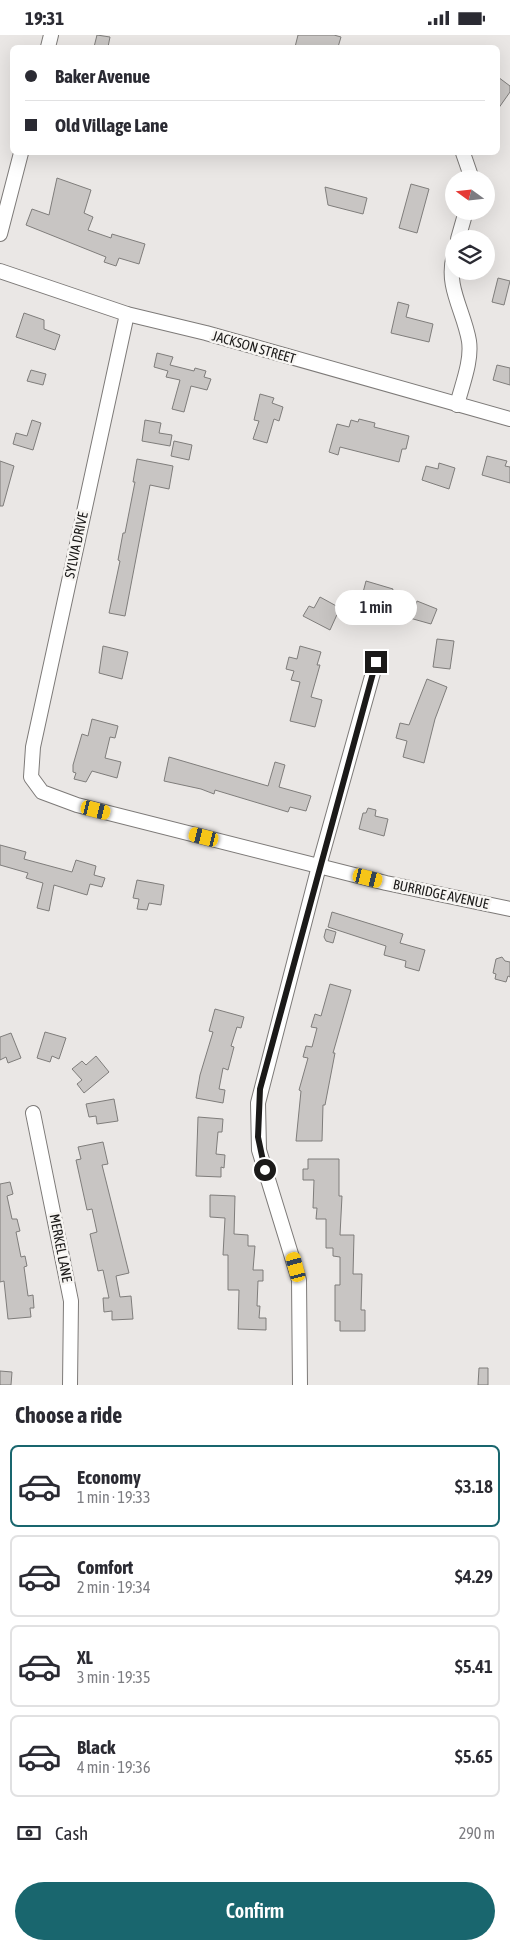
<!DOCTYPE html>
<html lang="en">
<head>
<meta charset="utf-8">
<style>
	body { margin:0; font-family:"Asap Condensed",sans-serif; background:#f2f2f3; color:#2b2b33; height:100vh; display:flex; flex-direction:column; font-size:19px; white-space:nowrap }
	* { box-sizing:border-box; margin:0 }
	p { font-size:16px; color:#7c7c81 }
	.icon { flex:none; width:28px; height:28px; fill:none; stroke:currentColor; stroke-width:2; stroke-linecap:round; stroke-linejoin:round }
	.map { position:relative; height:1350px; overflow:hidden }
	.drawer { display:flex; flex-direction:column; background:#fff; flex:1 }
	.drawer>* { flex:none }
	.hud { position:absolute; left:10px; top:10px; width:490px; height:110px; border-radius:8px; box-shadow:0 5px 20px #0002; display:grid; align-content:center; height:110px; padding:0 15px; background:#fff }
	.needle { width:32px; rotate:285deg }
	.tools { position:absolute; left:445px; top:135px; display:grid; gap:10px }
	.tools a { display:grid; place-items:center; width:50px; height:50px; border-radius:50%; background:#fff; box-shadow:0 5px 20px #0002; font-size:25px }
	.end { position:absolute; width:22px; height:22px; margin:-11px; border:6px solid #1b1a19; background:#fff; box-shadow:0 0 0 2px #fff }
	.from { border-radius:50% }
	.bubble { position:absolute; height:35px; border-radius:18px; background:#fff; box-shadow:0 5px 20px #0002; font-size:16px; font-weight:600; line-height:35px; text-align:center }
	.car { position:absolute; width:15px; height:30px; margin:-15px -8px; border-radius:6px; box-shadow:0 0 4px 1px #0007; background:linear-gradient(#f5c518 24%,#345 0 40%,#f5c518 0 76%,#345 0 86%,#f5c518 0) }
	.hud b { display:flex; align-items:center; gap:18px; height:48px; font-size:19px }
	.hud b+b { border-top:1px solid #e1e1e2 }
	.hud i { width:12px; height:12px; background:#2b2b33 }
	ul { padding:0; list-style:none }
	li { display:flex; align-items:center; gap:15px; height:82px; margin:0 10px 8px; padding:0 5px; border:2px solid #e1e1e2; border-radius:8px }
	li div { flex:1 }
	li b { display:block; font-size:19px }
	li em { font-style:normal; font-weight:600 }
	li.current { border-color:#19666e }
	li>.icon { width:45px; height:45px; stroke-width:1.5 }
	h2 { padding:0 15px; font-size:22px; line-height:60px }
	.pay { display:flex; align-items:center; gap:12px; height:55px; padding:0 15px; font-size:19px }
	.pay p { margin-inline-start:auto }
	.cta { display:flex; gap:10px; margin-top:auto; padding:10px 15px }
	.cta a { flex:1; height:58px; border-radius:30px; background:#19666e; color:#fff; font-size:20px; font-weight:600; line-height:58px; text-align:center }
	.status { display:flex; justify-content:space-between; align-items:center; height:35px; padding:0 25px; background:#fff; direction:ltr }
	.status svg { height:14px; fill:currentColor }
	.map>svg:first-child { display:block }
	.building { fill:#c8c5c3; stroke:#7f7d7b }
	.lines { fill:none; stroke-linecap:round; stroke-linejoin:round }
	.street-casing { stroke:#7d7a78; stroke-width:16 }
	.street { stroke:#fff; stroke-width:14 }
	.route { stroke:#1b1a19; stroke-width:6 }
	.labels { text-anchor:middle; stroke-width:5; stroke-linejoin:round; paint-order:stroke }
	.street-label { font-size:14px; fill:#1b1a19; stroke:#f7f5f2 }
</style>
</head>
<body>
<div class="status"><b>19:31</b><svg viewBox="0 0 49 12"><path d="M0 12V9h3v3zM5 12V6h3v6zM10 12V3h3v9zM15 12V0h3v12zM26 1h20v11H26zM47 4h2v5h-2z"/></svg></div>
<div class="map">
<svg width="510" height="1350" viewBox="0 0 510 1350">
	<rect width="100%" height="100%" fill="#eae7e5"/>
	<g class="building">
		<polygon points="97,0 110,2 108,12 94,12"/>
		<polygon points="298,0 334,0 341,2 338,12 295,12"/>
		<polygon points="498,42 510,51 510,57 498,74"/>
		<polygon points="57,143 91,155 84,178 93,182 88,195 111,203 112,199 145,209 139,229 119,223 116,231 104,227 106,222 26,190 32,174 49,180"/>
		<polygon points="411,149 429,154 417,198 399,193"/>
		<polygon points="325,152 367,163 363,179 328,170"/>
		<polygon points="498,243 510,246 504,270 492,267"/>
		<polygon points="398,267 409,270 406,282 433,289 429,307 391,298"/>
		<polygon points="24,278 44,285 44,294 60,300 55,315 16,302"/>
		<polygon points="157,318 173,322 170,330 194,336 195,333 206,336 204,342 211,344 207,355 191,351 184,377 172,374 180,345 166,342 168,336 154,332"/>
		<polygon points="497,330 510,333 510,350 493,345"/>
		<polygon points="31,335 46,339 43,350 27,346"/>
		<polygon points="260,359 274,363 272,368 283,372 279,386 274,384 267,408 253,404 259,386 254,385"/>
		<polygon points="359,384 375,388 374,392 409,401 406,414 402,414 399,427 340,412 338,420 329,417 337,389 349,392 351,385 358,387"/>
		<polygon points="32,385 41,388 33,415 13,409 16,398 27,401"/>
		<polygon points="145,385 161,388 159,398 172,400 170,411 142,406"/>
		<polygon points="174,406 192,410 189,425 171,421"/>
		<polygon points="487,421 507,426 505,431 510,432 510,448 482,440"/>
		<polygon points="137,424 173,431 169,454 150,450 125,581 109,578 120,526 118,525 123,498 125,498 135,447 133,447"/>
		<polygon points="0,426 14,431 3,471 0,471"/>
		<polygon points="439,428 455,433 449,454 422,445 426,431 438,434"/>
		<polygon points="366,546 393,554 391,561 416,570 417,566 437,574 431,589 360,569"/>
		<polygon points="320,562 340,573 330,595 303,581 309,571 314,573"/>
		<polygon points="437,604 454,606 450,634 433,632"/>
		<polygon points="103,611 128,617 122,644 99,638"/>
		<polygon points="300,611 321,617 317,630 320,630 311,662 322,665 315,692 290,686 300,647 291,645 294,636 286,634 289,622 297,624"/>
		<polygon points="427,644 447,652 435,684 424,728 403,722 407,706 396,703 400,688 409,690"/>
		<polygon points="92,684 118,691 115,703 110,702 105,723 121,727 117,743 92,736 86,747 74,744 76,738 73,737 73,730 82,699 88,701"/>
		<polygon points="169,722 268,751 275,727 285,730 279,752 311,761 306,776 290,772 288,777 215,755 214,759 201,754 164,746"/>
		<polygon points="368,773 376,775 375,781 388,784 384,801 359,794 363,778 366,778"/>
		<polygon points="0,810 26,817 24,824 72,837 76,825 96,831 94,840 105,843 102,852 90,849 87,860 54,850 49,876 37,873 43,848 26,843 28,838 0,830"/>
		<polygon points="137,845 164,850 161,870 149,868 147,875 137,874 139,864 133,863"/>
		<polygon points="332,877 403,899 400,908 425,915 419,936 405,932 406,926 384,920 386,911 328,892"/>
		<polygon points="326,894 336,897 333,908 326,906 324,902"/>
		<polygon points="502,922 505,926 510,927 510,942 508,941 506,947 495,944 496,939 493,938 496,924"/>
		<polygon points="330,949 351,955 333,1018 335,1018 325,1070 323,1070 322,1106 296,1106 301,1056 299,1055 308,1023 303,1022 306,1011 312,1012 317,993 311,992 315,979 321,981"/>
		<polygon points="215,974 244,982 241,993 237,992 231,1011 234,1012 228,1035 223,1033 219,1054 225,1055 223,1068 196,1063 200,1040 213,997 209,996"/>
		<polygon points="45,997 66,1003 59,1024 52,1021 50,1027 37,1023"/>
		<polygon points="11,998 21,1023 8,1028 6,1022 0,1025 0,1002"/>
		<polygon points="96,1021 109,1037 84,1058 77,1049 82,1045 72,1034 82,1026 86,1030"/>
		<polygon points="114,1064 118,1086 97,1089 96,1081 89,1082 86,1069"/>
		<polygon points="198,1082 223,1084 222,1097 218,1097 216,1119 225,1120 224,1133 221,1132 221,1142 196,1141"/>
		<polygon points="103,1107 108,1129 102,1130 129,1238 116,1241 120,1262 131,1261 133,1284 112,1285 112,1276 104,1277 103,1263 109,1263 103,1235 98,1236 90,1199 97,1197 92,1174 87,1175 76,1125 81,1124 78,1112"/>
		<polygon points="308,1124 339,1124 339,1161 342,1161 340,1200 354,1200 353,1239 362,1239 361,1275 365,1275 365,1296 340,1296 340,1286 335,1286 335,1250 340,1250 340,1222 333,1221 333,1213 326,1213 326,1184 316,1184 317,1173 313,1173 314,1145 303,1145 303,1134 308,1134"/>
		<polygon points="10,1147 13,1159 7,1161 12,1184 17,1184 20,1196 16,1197 21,1222 25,1221 27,1231 24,1232 28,1261 33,1260 34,1273 30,1273 31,1282 8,1284 4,1246 0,1247 0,1149"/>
		<polygon points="210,1160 235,1161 234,1199 248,1200 248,1211 255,1211 253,1235 263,1235 263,1246 258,1246 257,1271 260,1271 259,1283 266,1283 266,1295 238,1294 239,1255 228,1255 228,1220 223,1220 225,1183 210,1182"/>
		<polygon points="479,1333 488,1333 488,1350 478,1350"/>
		<polygon points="0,1336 12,1337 11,1350 0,1350"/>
	</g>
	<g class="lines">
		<g class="street-casing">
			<g id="street">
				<polyline points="48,12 51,0"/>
				<polyline points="463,118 472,144"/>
				<polyline points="0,199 21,118"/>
				<polyline points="458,204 466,176"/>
				<path d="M454 220C445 251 464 276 469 306 472 326 462 350 457 370"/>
				<polyline points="0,236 127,279 206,298 510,384"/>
				<polyline points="127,279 33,712 31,742 42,757 77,770 386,848 510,874"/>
				<polyline points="33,1078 71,1266 70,1350"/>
				<polyline points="300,1350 299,1245 259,1115 258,1068 319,831 376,627"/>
			</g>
		</g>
		<use href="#street" class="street"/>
	</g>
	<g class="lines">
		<polyline class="route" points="265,1135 258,1102 260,1054 376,627"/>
	</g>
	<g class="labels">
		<g class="street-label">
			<text transform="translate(254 312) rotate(16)" y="5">JACKSON STREET</text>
			<text transform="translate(76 510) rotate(-78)" y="5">SYLVIA DRIVE</text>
			<text transform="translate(441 859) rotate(12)" y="5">BURRIDGE AVENUE</text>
			<text transform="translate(61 1213) rotate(79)" y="5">MERKEL LANE</text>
		</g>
	</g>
</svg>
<div class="tools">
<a><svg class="needle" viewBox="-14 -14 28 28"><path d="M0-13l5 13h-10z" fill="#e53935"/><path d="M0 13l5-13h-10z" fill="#7c7c81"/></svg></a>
<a><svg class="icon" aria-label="layers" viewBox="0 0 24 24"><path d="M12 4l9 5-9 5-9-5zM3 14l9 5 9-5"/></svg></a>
</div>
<i class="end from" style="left:265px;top:1135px"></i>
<i class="end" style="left:376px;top:627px"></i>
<div class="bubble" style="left:335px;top:555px;width:82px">1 min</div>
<i class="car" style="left:96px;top:775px;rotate:104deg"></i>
<i class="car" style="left:204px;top:802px;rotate:284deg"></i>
<i class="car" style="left:368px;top:843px;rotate:104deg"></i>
<i class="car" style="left:296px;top:1232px;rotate:345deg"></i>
<div class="hud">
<b><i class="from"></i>Baker Avenue</b>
<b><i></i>Old Village Lane</b>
</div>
</div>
<section class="drawer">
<h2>Choose a ride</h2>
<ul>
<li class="current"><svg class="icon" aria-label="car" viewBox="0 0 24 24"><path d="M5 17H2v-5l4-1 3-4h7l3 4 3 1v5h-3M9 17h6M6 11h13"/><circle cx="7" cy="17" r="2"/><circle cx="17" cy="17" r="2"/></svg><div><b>Economy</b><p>1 min · 19:33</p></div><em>$3.18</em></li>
<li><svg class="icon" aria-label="car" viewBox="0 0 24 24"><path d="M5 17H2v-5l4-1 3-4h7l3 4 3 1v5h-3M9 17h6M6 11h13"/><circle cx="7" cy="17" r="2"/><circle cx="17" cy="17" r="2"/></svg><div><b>Comfort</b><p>2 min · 19:34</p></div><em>$4.29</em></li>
<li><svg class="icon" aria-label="car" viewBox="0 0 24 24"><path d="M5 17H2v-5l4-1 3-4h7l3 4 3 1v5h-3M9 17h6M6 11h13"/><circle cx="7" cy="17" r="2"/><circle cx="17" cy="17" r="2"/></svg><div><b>XL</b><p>3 min · 19:35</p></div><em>$5.41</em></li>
<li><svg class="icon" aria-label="car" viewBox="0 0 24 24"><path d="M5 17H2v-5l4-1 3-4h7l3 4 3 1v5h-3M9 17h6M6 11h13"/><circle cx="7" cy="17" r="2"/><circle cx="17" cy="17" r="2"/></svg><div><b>Black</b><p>4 min · 19:36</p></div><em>$5.65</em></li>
</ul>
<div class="pay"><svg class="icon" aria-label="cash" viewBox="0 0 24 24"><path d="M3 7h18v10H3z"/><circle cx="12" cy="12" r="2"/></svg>Cash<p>290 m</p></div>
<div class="cta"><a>Confirm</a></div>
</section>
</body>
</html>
